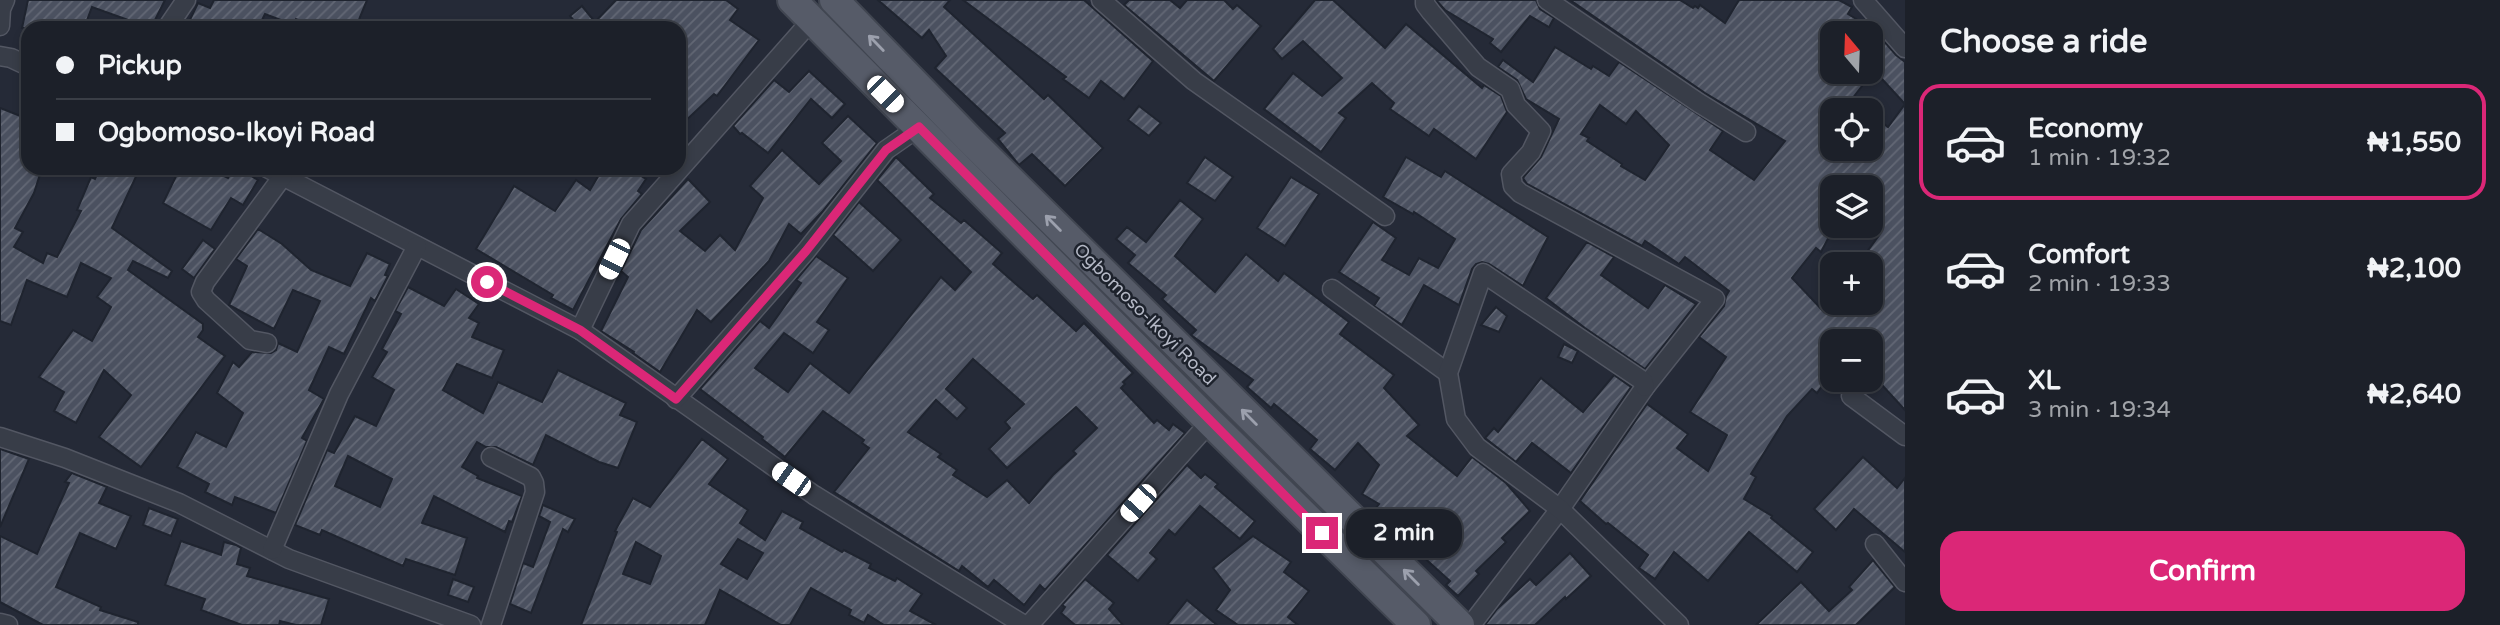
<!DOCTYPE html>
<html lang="en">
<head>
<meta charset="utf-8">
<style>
	body { margin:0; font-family:"Varela Round",sans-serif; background:#252831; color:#f1f3f6; height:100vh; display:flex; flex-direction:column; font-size:26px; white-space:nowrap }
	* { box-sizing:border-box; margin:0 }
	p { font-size:23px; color:#a0a3a8 }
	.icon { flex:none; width:38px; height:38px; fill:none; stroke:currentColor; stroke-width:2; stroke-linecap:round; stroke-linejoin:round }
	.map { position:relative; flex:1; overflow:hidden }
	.sheet { display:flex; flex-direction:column; background:#1c2029; width:595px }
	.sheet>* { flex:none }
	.banner { position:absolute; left:21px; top:21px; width:665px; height:154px; border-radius:21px; box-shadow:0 4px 10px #0003,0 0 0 2px #3a3e46; display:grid; align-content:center; height:154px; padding:0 35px; background:#1c2029 }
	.needle { width:46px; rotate:341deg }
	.tools { position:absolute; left:1820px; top:21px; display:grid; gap:14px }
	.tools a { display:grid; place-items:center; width:63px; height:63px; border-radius:14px; background:#1c2029; box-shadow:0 4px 10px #0003,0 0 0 2px #3a3e46; font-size:35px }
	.end { position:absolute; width:32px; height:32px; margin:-16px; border:9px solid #db2777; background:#fff; box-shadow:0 0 0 4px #fff }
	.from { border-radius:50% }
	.bubble { position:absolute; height:49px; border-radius:21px; background:#1c2029; box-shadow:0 4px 10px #0003,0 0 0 2px #3a3e46; font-size:23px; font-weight:700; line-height:49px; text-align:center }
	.car { position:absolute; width:21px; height:42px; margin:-21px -10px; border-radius:9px; box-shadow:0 0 5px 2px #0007; background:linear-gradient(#fff 24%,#345 0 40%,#fff 0 76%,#345 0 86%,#fff 0) }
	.banner b { display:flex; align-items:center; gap:24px; height:66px; font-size:26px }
	.banner b+b { border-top:2px solid #3a3e46 }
	.banner i { width:18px; height:18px; background:#f1f3f6 }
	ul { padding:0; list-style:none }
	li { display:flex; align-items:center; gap:21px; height:116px; margin:0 14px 10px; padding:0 21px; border:4px solid transparent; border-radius:21px }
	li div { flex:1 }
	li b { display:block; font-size:26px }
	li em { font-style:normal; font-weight:700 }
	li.on { border-color:#db2777 }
	li>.icon { width:63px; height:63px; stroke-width:1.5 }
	h2 { padding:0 35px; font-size:32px; line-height:84px }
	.primary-button { display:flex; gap:14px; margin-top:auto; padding:14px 35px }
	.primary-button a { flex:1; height:80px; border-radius:21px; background:#db2777; color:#fff; font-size:28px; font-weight:700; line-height:80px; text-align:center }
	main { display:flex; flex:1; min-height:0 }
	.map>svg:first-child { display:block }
	.building { fill:url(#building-hatch); stroke:#1f242f; stroke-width:2; fill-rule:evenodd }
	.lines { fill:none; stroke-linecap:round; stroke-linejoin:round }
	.minor-casing { stroke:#535763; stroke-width:21 }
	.primary-casing { stroke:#414651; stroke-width:32 }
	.minor { stroke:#383d48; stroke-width:18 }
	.primary { stroke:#565b68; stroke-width:28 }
	.oneway { stroke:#9ca0ad }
	.route { stroke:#db2777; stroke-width:9 }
	.labels { text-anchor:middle; stroke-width:5; stroke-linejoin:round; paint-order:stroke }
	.street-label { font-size:18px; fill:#b3b7c4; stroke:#1d222c }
</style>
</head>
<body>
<main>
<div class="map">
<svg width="1905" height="625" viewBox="0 0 1905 625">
	<defs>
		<pattern id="building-hatch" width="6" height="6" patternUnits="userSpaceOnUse" patternTransform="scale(1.75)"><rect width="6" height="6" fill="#4b5160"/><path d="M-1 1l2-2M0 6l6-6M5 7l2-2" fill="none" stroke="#636875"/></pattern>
	</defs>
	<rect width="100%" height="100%" fill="#252a37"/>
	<g class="building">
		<polygon points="28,0 165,0 151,28 131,28 134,22 92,7 84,28 22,28"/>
		<polygon points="214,0 367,0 356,27 341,21 338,28 318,28 296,19 294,25 265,14 258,28 186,28 198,3 210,8"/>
		<polygon points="616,0 726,0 738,9 730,20 759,40 717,96 714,94 679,127 679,28 580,28 570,16 582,6 595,22"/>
		<polygon points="878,0 950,0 944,7 1044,99 1048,95 1103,148 1065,186 1032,154 1019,165 998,139 1005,133 935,68 946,56 929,30 922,38"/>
		<polygon points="963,0 1084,0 1153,61 1124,99 1101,81 1089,98 1063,79 1066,77"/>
		<polygon points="1129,0 1170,0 1180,8 1187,0 1224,0 1233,9 1237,5 1261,26 1214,81 1124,5"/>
		<polygon points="1315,0 1333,0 1385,48 1406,24 1482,88 1484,85 1501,96 1507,112 1476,159 1434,129 1429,136 1390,109 1394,103 1372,83 1339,113 1346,118 1321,152 1264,109 1293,73 1322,96 1342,78 1303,41 1282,59 1273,49"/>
		<polygon points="1436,0 1536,0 1540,9 1554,18 1549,27 1530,16 1501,52 1490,43 1493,39 1445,10"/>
		<path d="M1570 0H1680L1693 8 1695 6 1698 8 1700 5 1725 23 1739 0H1839L1852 7 1848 14 1871 28V26L1896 55 1905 62V410L1871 373V341H1832V372L1817 393 1812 389 1787 416 1751 474 1756 477 1744 499 1772 516 1771 518 1813 552 1797 572 1749 532 1708 581 1674 552 1655 579 1639 568 1648 555 1608 523 1606 524 1580 501 1647 404 1688 434 1677 448 1708 471 1727 435 1690 412 1726 357 1699 337 1724 306 1726 296 1729 291 1685 257 1679 264 1645 241 1642 246 1527 184 1523 178 1541 157 1559 119 1526 99 1517 80 1498 67 1503 60 1533 82 1555 47 1591 69 1593 66 1609 76 1619 62 1723 131 1710 150 1754 180 1785 141 1705 93ZM1832 33H1871V67L1905 104 1888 127 1871 114V149H1832V110H1866L1852 99 1862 86 1843 72H1832ZM1600 105 1626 124 1636 111 1669 145 1645 180 1621 166 1622 164 1587 141 1589 138 1581 134ZM1832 187H1871V228L1880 234 1858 264H1871V303H1831L1824 312 1792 278 1816 248 1821 252 1832 231V219L1823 214 1832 200Z"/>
		<polygon points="809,71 845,104 832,118 811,99 768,153 742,133 740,134 733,126 774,80 789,92"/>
		<polygon points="1139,106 1161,123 1149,136 1128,120"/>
		<polygon points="0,108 28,119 28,168 42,168 34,193 15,228 23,232 14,247 43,263 47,253 57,257 81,211 77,210 91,177 95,179 100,168 140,168 112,228 172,271 168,278 133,261 128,270 203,324 203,330 198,337 225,356 141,467 99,437 131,395 104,370 76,423 54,411 64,392 39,377 73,330 92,341 111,307 97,297 111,278 81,263 67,297 27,280 11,325 0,321"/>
		<polygon points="848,116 877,143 822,212 801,234 789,224 769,261 711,322 697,310 660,372 633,353 634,352 601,331 628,277 621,271 641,230 688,179 710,202 680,231 705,251 720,235 735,250 763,198 750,186 782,150 819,184 841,161 822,143"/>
		<path d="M896 157 934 194 930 198 961 223 964 220 1002 253 993 264 1033 299 1037 295 1076 331 1084 323 1133 373 1123 382 1125 384 1121 388 1154 423 1157 420 1169 430 1173 424 1185 433 1045 590 1040 585 1024 605 994 580 988 587 962 566 959 571 834 492 869 448 862 443 864 440 823 411 785 457 762 439 763 437 700 389 760 321 769 328 801 283 796 280 816 256 848 278 817 322 829 330 813 353 784 333 755 368 788 392 810 363 849 393 941 277 955 290 971 272 877 180ZM973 359 1024 404 1005 422 1010 428 989 449 1007 468 1076 407 1097 428 1073 451 1076 454 1053 475 1029 503 1007 480 987 497 953 475 957 470 938 457 941 454 908 432 936 400 957 419 967 408 946 389Z"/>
		<polygon points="1205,157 1233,177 1215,201 1187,183"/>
		<polygon points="1406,157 1441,177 1445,171 1548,237 1523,286 1489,264 1482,262 1476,264 1472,269 1459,305 1424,285 1402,325 1374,306 1379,298 1339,272 1373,222 1396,238 1382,260 1409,275 1419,258 1438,268 1455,239 1414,212 1413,214 1383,197"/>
		<polygon points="180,168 208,168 228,178 234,168 238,168 258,180 243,205 231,198 211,230 163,203"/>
		<polygon points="603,168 628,168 646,179 638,191 642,194 621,219 573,310 551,298 553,295 476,249 514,186 555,211 576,180 590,190"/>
		<polygon points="1291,177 1319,194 1285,246 1257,228"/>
		<polygon points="1180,200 1203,219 1175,256 1215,292 1246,254 1278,281 1284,273 1349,322 1340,334 1394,375 1384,388 1419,425 1407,436 1457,476 1472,457 1506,483 1530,511 1502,538 1506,542 1476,571 1479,574 1458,596 1446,585 1450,581 1409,544 1410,543 1372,513 1379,504 1362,494 1379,465 1358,443 1335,470 1310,449 1317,440 1274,404 1271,408 1247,387 1253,380 1191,335 1196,330 1162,299 1166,295 1128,263 1135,255 1116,239 1127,227 1146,242"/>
		<polygon points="859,202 901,240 873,271 833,235"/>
		<polygon points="258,229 282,244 311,270 350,286 367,253 390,264 385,275 388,276 375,301 371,298 344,354 329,347 309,390 324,399 302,438 307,441 276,513 235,497 232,505 205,492 209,484 177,467 196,432 226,447 243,413 217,393 233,362 239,367 252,352 271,353 276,350 278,343 297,352 320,301 293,290 274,329 229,305 247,266 236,259"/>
		<polygon points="203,240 215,249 194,278 182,269"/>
		<polygon points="1587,242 1614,257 1601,275 1648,308 1665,285 1696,304 1645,369 1585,328 1546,298"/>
		<path d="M408 287 444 306 456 289 479 304 469 318 479 323 472 337 504 350 492 378 457 364 443 390 483 413 498 382 542 402 558 370 626 403 620 415 637 422 618 468 599 462 546 435 533 465 496 447H486L477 442 462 467 478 476 477 478 522 496 512 522 509 521 505 532 434 496 422 523 467 538 455 575 406 559 403 566 322 530 320 535 295 525 327 450 334 453 355 416 376 426 394 390 372 377 387 352 382 349 401 314 395 311ZM348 456 392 479 380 507 335 486Z"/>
		<polygon points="1496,307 1507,316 1499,332 1481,325"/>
		<polygon points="1564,344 1578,351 1572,363 1558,357"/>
		<polygon points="1614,375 1631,387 1571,473 1532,443 1516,462 1485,438 1494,428 1498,432 1541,378 1583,412"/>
		<path d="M702 439 728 459 709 484 748 510 740 523 765 540 782 511 803 522 800 528 842 552 844 550 871 564 869 568 895 581 897 578 922 594 910 611 936 625H884L868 615 864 623 849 615 851 610 811 588 790 625H781L720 590 705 625H581L617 532 615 531 633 498 650 507ZM738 539 763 553 747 579 721 564ZM636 542 661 556 650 584 623 574Z"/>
		<polygon points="0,449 29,459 0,527"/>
		<polygon points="1863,457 1897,488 1905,478 1905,552 1854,509 1836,530 1814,509"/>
		<polygon points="1187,465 1201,478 1205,474 1218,484 1215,487 1255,521 1240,539 1200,506 1175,535 1169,530 1150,553 1157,559 1138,581 1107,555"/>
		<polygon points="72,473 107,487 99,503 131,516 116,549 80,533 56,587 101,607 100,610 138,622 138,625 43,625 0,602 0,536 37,554 69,483 65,482"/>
		<polygon points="543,505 575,519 568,532 563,529 531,613 510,604 523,563 533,567 550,522 539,516"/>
		<polygon points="149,508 178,519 171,536 143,525"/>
		<polygon points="1253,536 1291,562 1284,572 1309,591 1288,617 1298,625 1238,625 1216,610 1230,590 1213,568"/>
		<polygon points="181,541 221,555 224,542 236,545 241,548 237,564 250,568 247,576 329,599 321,625 296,625 280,621 279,625 242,625 201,610 205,599 165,585"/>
		<polygon points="1570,553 1591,576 1566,599 1565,597 1535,625 1485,625 1497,609 1530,579 1536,585"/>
		<polygon points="1873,560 1895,587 1856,625 1756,625 1801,582 1829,611 1852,590 1849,587"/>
		<polygon points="453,579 474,587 468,602 448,595"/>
		<polygon points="1085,579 1114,603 1109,609 1123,625 1075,625 1061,613 1065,607 1062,605"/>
		<polygon points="1187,600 1217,625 1167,625"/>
	</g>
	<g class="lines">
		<g class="minor-casing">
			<g id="minor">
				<polyline points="1101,0 1194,81 1385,216"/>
				<polyline points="1425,0 1425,4 1431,12 1478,67 1510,89 1516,105 1541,131 1531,152 1511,174 1513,186 1520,193 1715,299 1645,387 1560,509 1471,625"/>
				<polyline points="1547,0 1699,103 1746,132"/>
				<polyline points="1863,0 1905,48"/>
				<polyline points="0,26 1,9 5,0"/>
				<polyline points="167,28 186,0"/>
				<polyline points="0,56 11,58 28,66"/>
				<polyline points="267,168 580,330 814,495 1024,625"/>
				<polyline points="1332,289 1448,373"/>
				<polyline points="580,330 631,224 803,30 818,26"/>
				<polyline points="267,343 250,340 206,300 201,292 205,282 283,176"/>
				<polyline points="1645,387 1643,381 1483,273 1448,373 1456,419 1477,447 1560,509 1679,625"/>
				<polyline points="1851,396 1905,436"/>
				<polyline points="676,399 806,251 886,150 919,127"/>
				<polyline points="0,437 65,458 179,503 289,559 471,625"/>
				<polyline points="491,457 531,477 534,483 535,492 491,625"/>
				<polyline points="1875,544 1905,582"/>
				<polyline points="272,550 339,394 417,246"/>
				<polyline points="0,623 8,625"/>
				<polyline points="1029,625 1210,422"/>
			</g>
		</g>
		<g class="primary-casing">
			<g id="primary">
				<polyline points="792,0 1210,422 1416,625"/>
				<polyline points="834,0 968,138 1460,625"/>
			</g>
		</g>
		<use href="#minor" class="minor"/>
		<use href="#primary" class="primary"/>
	</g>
	<defs><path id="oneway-shaft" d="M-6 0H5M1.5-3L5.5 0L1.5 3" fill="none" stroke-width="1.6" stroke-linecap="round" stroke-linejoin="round" transform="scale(1.75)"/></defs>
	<g class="oneway">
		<use href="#oneway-shaft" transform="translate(876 43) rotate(-134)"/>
		<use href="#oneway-shaft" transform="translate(1053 223) rotate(-135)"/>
		<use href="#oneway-shaft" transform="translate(1249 417) rotate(-135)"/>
		<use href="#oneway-shaft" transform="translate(1411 577) rotate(-135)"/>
	</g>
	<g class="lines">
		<polyline class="route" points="487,282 580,330 676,399 806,251 886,150 919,127 1322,533"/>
	</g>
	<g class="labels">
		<g class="street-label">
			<text transform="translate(1145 314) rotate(45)" y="6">Ogbomoso-Ikoyi Road</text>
		</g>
	</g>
</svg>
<div class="tools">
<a><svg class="needle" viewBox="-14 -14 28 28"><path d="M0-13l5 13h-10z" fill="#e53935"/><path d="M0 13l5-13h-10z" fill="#a0a3a8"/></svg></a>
<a><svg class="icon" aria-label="locate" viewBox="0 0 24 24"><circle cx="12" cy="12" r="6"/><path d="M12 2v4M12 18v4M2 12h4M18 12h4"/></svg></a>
<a><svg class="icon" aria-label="layers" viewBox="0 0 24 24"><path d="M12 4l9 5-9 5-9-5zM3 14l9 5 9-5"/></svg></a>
<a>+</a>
<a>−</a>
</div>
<i class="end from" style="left:487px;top:282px"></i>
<i class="end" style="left:1322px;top:533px"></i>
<div class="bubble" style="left:1346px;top:509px;width:116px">2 min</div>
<i class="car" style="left:885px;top:94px;rotate:135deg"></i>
<i class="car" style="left:614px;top:259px;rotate:206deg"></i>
<i class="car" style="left:791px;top:479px;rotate:305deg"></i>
<i class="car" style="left:1138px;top:503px;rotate:222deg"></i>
<div class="banner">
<b><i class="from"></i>Pickup</b>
<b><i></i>Ogbomoso-Ikoyi Road</b>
</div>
</div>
<section class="sheet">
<h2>Choose a ride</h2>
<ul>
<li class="on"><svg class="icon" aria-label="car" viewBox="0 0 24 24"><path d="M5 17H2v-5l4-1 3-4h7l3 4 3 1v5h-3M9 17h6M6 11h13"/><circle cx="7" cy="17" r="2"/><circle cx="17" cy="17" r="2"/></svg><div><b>Economy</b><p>1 min · 19:32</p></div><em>₦1,550</em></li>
<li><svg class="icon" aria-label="car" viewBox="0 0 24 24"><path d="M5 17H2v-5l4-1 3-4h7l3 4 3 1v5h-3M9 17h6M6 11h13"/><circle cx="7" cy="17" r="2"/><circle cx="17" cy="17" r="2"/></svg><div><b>Comfort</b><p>2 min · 19:33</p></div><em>₦2,100</em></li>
<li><svg class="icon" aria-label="car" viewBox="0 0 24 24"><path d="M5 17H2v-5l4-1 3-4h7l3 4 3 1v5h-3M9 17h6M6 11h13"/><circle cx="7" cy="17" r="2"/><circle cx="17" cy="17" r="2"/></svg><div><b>XL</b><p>3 min · 19:34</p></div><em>₦2,640</em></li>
</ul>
<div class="primary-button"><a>Confirm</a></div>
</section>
</main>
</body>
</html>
